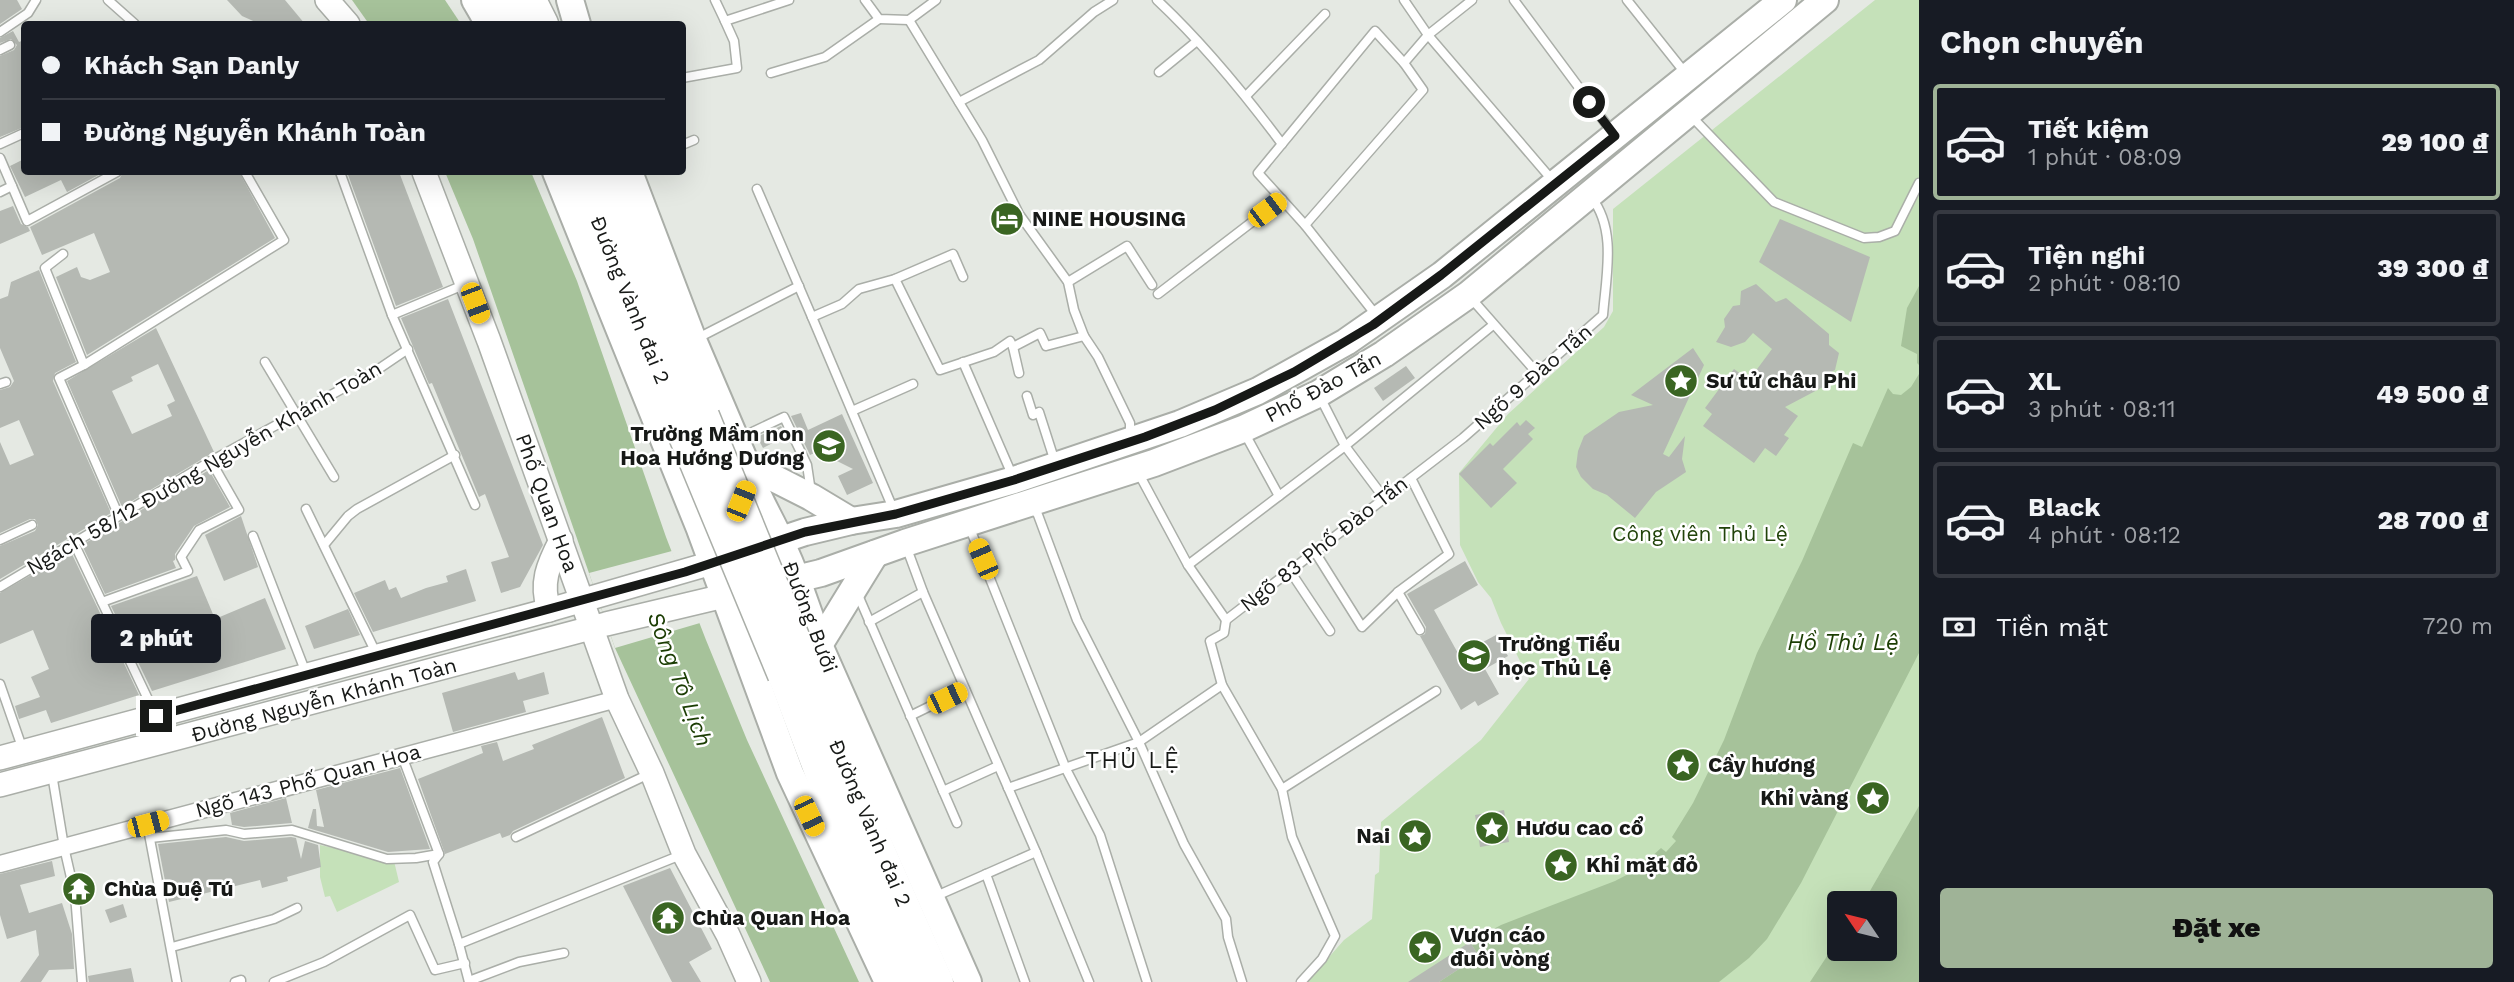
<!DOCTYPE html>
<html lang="vi">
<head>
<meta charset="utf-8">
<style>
	body { margin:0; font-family:"Work Sans",sans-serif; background:#20242c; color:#f1f3f6; height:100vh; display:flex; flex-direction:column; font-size:26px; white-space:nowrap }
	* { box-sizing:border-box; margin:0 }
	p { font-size:23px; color:#9ea1a6 }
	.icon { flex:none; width:38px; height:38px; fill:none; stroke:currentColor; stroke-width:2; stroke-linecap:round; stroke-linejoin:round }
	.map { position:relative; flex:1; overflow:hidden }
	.sheet { display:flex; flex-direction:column; background:#171b24; width:595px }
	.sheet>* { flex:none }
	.top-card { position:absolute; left:21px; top:21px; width:665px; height:154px; border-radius:7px; box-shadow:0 7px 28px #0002; display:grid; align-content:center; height:154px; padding:0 21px; background:#171b24 }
	.needle { width:46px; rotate:305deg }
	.tools { position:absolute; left:1827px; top:891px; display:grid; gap:14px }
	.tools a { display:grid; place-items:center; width:70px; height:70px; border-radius:7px; background:#171b24; box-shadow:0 7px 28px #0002; font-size:35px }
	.end { position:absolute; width:32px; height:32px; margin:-16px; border:9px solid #171917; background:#fff; box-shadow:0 0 0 4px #fff }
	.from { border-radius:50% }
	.bubble { position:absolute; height:49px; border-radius:7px; background:#171b24; box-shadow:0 7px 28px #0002; font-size:23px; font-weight:800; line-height:49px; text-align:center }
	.car { position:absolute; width:21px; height:42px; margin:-21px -10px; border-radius:9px; box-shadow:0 0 5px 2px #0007; background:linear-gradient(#f5c518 24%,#345 0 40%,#f5c518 0 76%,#345 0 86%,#f5c518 0) }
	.top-card b { display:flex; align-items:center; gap:24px; height:66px; font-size:26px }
	.top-card b+b { border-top:2px solid #363941 }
	.top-card i { width:18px; height:18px; background:#f1f3f6 }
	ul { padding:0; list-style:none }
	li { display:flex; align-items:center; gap:21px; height:116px; margin:0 14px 10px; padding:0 7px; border:4px solid #363941; border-radius:7px }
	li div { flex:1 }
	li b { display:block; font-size:26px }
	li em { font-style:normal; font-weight:800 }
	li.on { border-color:#9fb397 }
	li>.icon { width:63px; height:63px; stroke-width:1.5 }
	h2 { padding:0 21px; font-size:32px; line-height:84px }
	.pay { display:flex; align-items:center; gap:18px; height:77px; padding:0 21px; font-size:26px }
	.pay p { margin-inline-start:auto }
	.button { display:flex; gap:14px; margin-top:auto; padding:14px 21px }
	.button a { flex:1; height:80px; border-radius:7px; background:#9fb397; color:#111; font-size:28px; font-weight:800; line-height:80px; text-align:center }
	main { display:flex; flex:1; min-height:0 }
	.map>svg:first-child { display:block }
	.green { fill:#c5e1b9; fill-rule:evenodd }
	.water { fill:#a6c29a }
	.pier { fill:#e5e9e3 }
	.building { fill:#b5b9b3; fill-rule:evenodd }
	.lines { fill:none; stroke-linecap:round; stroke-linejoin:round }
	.lane-casing { stroke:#aaaea8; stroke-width:11 }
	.street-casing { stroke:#aaaea8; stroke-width:19 }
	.secondary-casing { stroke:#aaaea8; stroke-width:26 }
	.primary-casing { stroke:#aaaea8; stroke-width:30 }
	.highway-casing { stroke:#aaaea8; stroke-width:33 }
	.lane { stroke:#fff; stroke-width:8 }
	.street { stroke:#fff; stroke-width:16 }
	.secondary { stroke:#fff; stroke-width:23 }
	.primary { stroke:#fff; stroke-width:26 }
	.highway { stroke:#fff; stroke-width:30 }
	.highway-bridge-casing { stroke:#aaaea8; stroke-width:33; stroke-linecap:butt }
	.highway-bridge { stroke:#fff; stroke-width:30 }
	.route { stroke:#171917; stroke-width:9 }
	.labels { text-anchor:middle; stroke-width:5; stroke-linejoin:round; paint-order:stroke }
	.poi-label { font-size:21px; font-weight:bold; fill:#171917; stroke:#fff; text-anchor:start }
	.street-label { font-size:21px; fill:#171917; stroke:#fff }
	.park-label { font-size:21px; fill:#21430a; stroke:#fff }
	.water-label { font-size:23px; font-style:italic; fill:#1b3d03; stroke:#fff }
	.neighbourhood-label { font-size:23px; letter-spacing:2px; fill:#171917; stroke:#fff }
</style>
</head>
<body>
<main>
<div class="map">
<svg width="1919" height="982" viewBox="0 0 1919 982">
	<rect width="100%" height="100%" fill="#e5e9e3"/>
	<g class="green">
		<path d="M1875 0H1919V982H1307L1344 940 1372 919 1375 875 1379 872 1381 822 1481 740 1529 679 1501 623 1491 598 1478 582 1460 545 1459 473 1508 414 1604 327 1613 311V209ZM1839 903H1885V948H1839Z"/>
		<polygon points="320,845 394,861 399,882 337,912 330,896 325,897 320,877"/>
	</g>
	<g class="water">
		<polygon points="352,0 445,0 461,24 369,24"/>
		<polygon points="445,172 531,172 577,281 666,537 706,640 747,740 859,982 770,982 615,648 473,239"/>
		<polygon points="1919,286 1919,365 1917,363 1917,354 1901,346 1907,308"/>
		<polygon points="1919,374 1919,653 1801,883 1767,939 1749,958 1719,982 1439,982 1479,956 1470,942 1501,925 1615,881 1638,869 1661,848 1666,852 1676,841 1672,837 1693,803 1724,740 1757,653 1802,561 1853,443 1862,447 1888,388 1893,394 1901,395 1911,387"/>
		<polygon points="1919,806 1919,982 1810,982 1839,938 1839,948 1885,948 1885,903 1863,903"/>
	</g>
	<polygon class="pier" points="672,551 700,623 615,648 589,573"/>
	<g class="building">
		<polygon points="0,0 17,0 22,9 0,24"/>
		<polygon points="227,0 285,0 305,24 260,24 242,16"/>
		<polygon points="13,31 19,42 24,40 24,127 0,137 0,56 14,50 17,45 11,39 0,43 0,38"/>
		<polygon points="24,159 24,172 104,172 67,192 61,180 25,197 10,166"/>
		<polygon points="123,172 239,172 275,238 87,355 56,277 77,267 81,277 90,280 110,272 94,233 42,255 30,227 120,178"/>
		<polygon points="347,172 399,172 443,287 396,306"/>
		<polygon points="13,206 21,224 28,227 30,231 0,244 0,211"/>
		<polygon points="1780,219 1870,257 1851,322 1759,262"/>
		<polygon points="39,270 76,362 55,373 53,381 111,513 0,579 0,546 35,531 38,525 35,519 30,519 0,533 0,442 10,465 34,455 19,420 0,428 0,390 10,387 14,381 0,348 0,299 8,296 11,282"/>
		<polygon points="1756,284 1776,302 1786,298 1829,334 1829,345 1839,353 1835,370 1827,374 1823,387 1785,407 1798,416 1784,435 1789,438 1776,456 1765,448 1754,463 1703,426 1712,414 1705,408 1734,369 1749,380 1772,349 1753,333 1745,342 1731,347 1716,342 1725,327 1724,319 1733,306 1740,305 1741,291"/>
		<polygon points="448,299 543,545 520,587 501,593 491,562 509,557 485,494 479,497 432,383 429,384 401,318"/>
		<path d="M156 328 214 452 122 507 67 381ZM158 364 175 401 167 405 172 416 132 434 112 391 133 381 131 377Z"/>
		<polygon points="1693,348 1704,365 1663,454 1669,457 1685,436 1682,459 1686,472 1656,492 1635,518 1607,495 1593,489 1581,477 1576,467 1578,451 1584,436 1619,412 1653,405 1631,395"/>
		<polygon points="1406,366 1415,378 1383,401 1374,388"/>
		<polygon points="801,413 808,430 842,414 873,483 847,495 838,476 853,469 827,456 821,450 810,455 791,416"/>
		<polygon points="1526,420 1535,428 1528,434 1533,439 1503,469 1517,483 1491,508 1459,474 1490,443 1493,446 1517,422 1520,426"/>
		<polygon points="781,426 786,436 763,448 757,437"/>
		<polygon points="209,470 230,507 194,526 175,554 175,560 173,561 176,568 105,594 82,545"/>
		<polygon points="241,516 258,567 224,581 205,535"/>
		<polygon points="71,552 139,695 51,723 46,710 19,719 15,706 40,697 31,677 49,669 33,630 0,644 0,593"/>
		<polygon points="1465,561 1478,585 1434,610 1459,655 1496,635 1508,656 1485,669 1499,694 1478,706 1475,701 1461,710 1420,636 1425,634 1426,627 1407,594"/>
		<polygon points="466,569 476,601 373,632 354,593 385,580 389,590 396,587 401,598 426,588 448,582 446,576"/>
		<polygon points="197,576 215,619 265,598 286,649 152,691 111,606"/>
		<polygon points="348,609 360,635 314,649 305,626"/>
		<polygon points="515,672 518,680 544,672 549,694 523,701 526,712 453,732 442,693"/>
		<polygon points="602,717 625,778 513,831 510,835 502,838 500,833 445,854 418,779 483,753 481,746 497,742 503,761 534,749 532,745"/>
		<polygon points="400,768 430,849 388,852 308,828 313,809 316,809 317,826 324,827 316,790"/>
		<polygon points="1866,786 1884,795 1878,808 1859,798"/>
		<polygon points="286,798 292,823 244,827 232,825 230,813"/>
		<polygon points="1504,810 1509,842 1480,847 1475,815"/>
		<polygon points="226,837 244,841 291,837 296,838 301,859 305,841 318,845 321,867 287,877 288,881 262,888 260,880 169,902 158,844"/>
		<polygon points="52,861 55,876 20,885 29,913 62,903 72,934 74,969 49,970 41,982 20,982 39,955 36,930 7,939 0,915 0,874"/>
		<polygon points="670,868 712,949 689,962 701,982 672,982 623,886"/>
		<polygon points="123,904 127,917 110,923 105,910"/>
		<polygon points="1470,942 1479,956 1439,982 1408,982"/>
		<polygon points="131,968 134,982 89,982 88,976"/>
	</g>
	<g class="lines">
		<g class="lane-casing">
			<g id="lane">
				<polyline points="108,0 135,24"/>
				<polyline points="715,0 725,21"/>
				<polyline points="865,0 879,19 909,20 936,0"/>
				<path d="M1157 0C1203 43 1244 93 1282 144"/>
				<polyline points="1404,0 1428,35 1553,181"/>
				<polyline points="1514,0 1612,132"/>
				<polyline points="1627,0 1686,74"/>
				<polyline points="909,20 982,140 1019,214 1068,282 1074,310 1084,336 1098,357 1130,423 1130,438"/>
				<polyline points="0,32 28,13 36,0"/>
				<polyline points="0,50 10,45"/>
				<polyline points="1159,72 1197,41"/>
				<polyline points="771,73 825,57 879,19"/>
				<polyline points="682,78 737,68 734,41 725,21 789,0"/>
				<polyline points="1246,96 1325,14"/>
				<polyline points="959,102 1039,60 1094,12 1113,0"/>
				<polyline points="1692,117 1774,202 1864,238 1879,237 1895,231 1919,183"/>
				<polyline points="0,144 24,133"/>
				<polyline points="682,145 694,140"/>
				<polyline points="0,158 27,221 117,172"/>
				<polyline points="340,172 392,315 475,505"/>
				<polyline points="757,189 812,317 842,304 859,289 895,279 953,254 963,277"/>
				<polyline points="0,192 12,186"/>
				<polyline points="1305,225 1423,90 1404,63"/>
				<polyline points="63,254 45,268 84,365"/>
				<polyline points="895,279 940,370 994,352 1010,341 1013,347 1040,333 1046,346 1084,336"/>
				<polyline points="1068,282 1127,246 1152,285"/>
				<polyline points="1158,294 1282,199"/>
				<polyline points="1470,297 1537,373"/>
				<polyline points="392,315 466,284"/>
				<polyline points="1376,315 1305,225 1258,173 1375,31 1404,63 1428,35 1472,0"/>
				<polyline points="812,317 894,511"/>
				<polyline points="696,339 799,286"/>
				<polyline points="1013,347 1019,373"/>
				<polyline points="265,362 334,477"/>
				<polyline points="963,362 1013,477"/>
				<polyline points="0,384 6,382"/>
				<polyline points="1027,396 1033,415 1039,412 1055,462"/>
				<polyline points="1320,397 1345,446 1384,498"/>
				<polyline points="852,411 913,384"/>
				<polyline points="1244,432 1279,496"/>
				<polyline points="737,436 746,435 784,417 807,465 811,492"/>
				<path d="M1139 474 1188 565 1226 620 1463 438 1603 315C1606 276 1617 229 1591 197"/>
				<polyline points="1032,506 1038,515 1077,620 1139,742 1184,844 1226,919 1228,937 1242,982"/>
				<polyline points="306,509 376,653"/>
				<polyline points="118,514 59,378 84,365 284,240 245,172"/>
				<polyline points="969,526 1066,769 1100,835 1147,982"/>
				<polyline points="253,536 306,673"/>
				<polyline points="0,540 32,525"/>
				<polyline points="74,543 155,714"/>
				<polyline points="324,545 348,516 357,509 455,455"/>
				<polyline points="906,546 923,592 1036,852"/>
				<polyline points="1315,552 1362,627 1398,592 1449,554 1411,478"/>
				<polyline points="1188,565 1345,446 1493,325"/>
				<polyline points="1290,571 1330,631"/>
				<polyline points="0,587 211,461 380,368 408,349"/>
				<polyline points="1398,592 1420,630"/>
				<polyline points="858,595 957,823"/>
				<polyline points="102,602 188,571 181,557 199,530 239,510 211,461"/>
				<polyline points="1226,620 1224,633 1210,641 1222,685 1282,789 1292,837 1335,936 1322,959 1301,982"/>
				<polyline points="869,622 923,592"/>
				<polyline points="0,684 23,750"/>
				<polyline points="910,716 965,689"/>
				<polyline points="402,756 439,854 433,862 459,944 469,982"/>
				<polyline points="52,774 64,847 75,895 82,982"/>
				<polyline points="1008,788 1139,742 1222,685"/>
				<polyline points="1282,789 1436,691"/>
				<polyline points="943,791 998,766"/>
				<polyline points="149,834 177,982"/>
				<polyline points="516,837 649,774"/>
				<polyline points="150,838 226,830 244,834 292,830 387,859 416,858 439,854"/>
				<polyline points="986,874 1025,982"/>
				<polyline points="934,897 1036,852 1089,982"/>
				<polyline points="459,944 681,855"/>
				<polyline points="172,947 274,919 297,908"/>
				<polyline points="469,981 519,962 564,953"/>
				<polyline points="235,982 241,980 241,982"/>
				<polyline points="274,982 324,962 410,915 435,970 465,963"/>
			</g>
		</g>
		<g class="street-casing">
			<polyline id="street" points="0,864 617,699"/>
		</g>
		<g class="secondary-casing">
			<g id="secondary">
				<polyline points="327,0 348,24"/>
				<polyline points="424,172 489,341 617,699 652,773 684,854 728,935 749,982"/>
				<path d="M549 610C540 583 548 565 561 540"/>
				<polyline points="0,758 549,610 712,563"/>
				<polyline points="0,785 606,624 724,596"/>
			</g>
		</g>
		<g class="primary-casing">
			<g id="primary">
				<polyline points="475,0 489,24"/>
				<polyline points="570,0 577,24"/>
				<polyline points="556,172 700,529 790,773 888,982"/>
				<path d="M629 172 693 340 746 464C753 491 768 514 779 538 795 573 808 609 819 645L968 982"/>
				<polyline points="746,464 811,497 851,521"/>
				<polyline points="712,563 805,532 851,521 896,514 1014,480 1180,424 1258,391 1346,342 1442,275 1783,0"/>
				<polyline points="724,596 821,573 905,543 1154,463 1243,429 1318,394 1384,354 1468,295 1825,0"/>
				<polyline points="819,645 875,554"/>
			</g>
		</g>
		<g class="highway-casing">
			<g id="highway">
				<polyline points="502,0 515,24"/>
				<polyline points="531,0 543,24"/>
				<polyline points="578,172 681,429"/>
				<polyline points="603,172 704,416"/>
				<polyline points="805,664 880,851 938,982"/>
				<polyline points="783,675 824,783 910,982"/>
			</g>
		</g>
		<use href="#lane" class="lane"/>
		<use href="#street" class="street"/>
		<use href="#secondary" class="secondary"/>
		<use href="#primary" class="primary"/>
		<use href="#highway" class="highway"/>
		<g class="highway-bridge-casing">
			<g id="highway-bridge">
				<polyline points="704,416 805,664"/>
				<polyline points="681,429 783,675"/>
			</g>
		</g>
		<use href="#highway-bridge" class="highway-bridge"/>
	</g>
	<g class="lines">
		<polyline class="route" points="156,716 685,572 805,532 896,514 1014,480 1145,437 1215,410 1294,372 1373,325 1441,275 1615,136 1589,102"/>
	</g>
	<defs>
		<g id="hotel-disc" transform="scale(1.75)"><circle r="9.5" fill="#3a6522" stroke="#fff"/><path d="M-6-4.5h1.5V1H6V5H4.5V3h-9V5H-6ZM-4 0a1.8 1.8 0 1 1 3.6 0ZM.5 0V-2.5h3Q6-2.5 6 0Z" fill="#fff"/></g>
		<g id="sight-disc" transform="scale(1.75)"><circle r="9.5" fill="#3a6522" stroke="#fff"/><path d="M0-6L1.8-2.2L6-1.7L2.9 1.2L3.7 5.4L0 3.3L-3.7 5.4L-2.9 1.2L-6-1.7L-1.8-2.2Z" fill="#fff"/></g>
		<g id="school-disc" transform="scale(1.75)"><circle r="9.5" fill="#3a6522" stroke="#fff"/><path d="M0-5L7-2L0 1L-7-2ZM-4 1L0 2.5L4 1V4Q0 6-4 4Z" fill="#fff"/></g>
		<g id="temple-disc" transform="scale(1.75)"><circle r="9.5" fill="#3a6522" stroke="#fff"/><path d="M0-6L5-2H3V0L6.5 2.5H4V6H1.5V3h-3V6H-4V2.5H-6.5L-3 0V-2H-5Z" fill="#fff"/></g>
	</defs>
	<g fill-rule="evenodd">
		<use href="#hotel-disc" x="1007" y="219"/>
		<use href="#sight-disc" x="1681" y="381"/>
		<use href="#school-disc" x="829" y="446"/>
		<use href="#school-disc" x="1474" y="656"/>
		<use href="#sight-disc" x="1683" y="765"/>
		<use href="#sight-disc" x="1873" y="798"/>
		<use href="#sight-disc" x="1492" y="828"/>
		<use href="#sight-disc" x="1415" y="836"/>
		<use href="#sight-disc" x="1561" y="865"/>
		<use href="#temple-disc" x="79" y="889"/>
		<use href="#temple-disc" x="668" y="918"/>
		<use href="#sight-disc" x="1425" y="947"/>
	</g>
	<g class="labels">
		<g class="poi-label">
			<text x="1032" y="226">NINE HOUSING</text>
			<text x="1706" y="388">Sư tử châu Phi</text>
			<text x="804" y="441" text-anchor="end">Trường Mầm non<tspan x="804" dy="24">Hoa Hướng Dương</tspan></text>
			<text x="1498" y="651">Trường Tiểu<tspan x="1498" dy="24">học Thủ Lệ</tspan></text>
			<text x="1708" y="772">Cầy hương</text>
			<text x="1848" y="805" text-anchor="end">Khỉ vàng</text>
			<text x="1516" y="835">Hươu cao cổ</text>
			<text x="1390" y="843" text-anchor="end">Nai</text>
			<text x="1586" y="872">Khỉ mặt đỏ</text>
			<text x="104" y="896">Chùa Duệ Tú</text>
			<text x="692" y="925">Chùa Quan Hoa</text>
			<text x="1450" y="942">Vượn cáo<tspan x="1450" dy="24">đuôi vòng</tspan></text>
		</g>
		<g class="street-label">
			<text transform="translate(630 300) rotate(68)" y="7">Đường Vành đai 2</text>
			<text transform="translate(1533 377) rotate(-41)" y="7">Ngõ 9 Đào Tấn</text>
			<text transform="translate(1323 387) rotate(-28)" y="7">Phố Đào Tấn</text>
			<text transform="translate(204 468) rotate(-30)" y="7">Ngách 58/12 Đường Nguyễn Khánh Toàn</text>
			<text transform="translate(547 503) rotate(70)" y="7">Phố Quan Hoa</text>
			<text transform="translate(1324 544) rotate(-38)" y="7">Ngõ 83 Phố Đào Tấn</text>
			<text transform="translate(810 617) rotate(69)" y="7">Đường Bưởi</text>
			<text transform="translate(324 700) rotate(-15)" y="7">Đường Nguyễn Khánh Toàn</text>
			<text transform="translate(308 781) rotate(-15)" y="7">Ngõ 143 Phố Quan Hoa</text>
			<text transform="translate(870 823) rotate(67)" y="7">Đường Vành đai 2</text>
		</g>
		<g class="park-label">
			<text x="1700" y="541">Công viên Thủ Lệ</text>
		</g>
		<g class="water-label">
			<text x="1843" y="650">Hồ Thủ Lệ</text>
			<text transform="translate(680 679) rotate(69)" y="8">Sông Tô Lịch</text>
		</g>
		<g class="neighbourhood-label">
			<text x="1133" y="768">THỦ LỆ</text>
		</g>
	</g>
</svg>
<div class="tools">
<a><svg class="needle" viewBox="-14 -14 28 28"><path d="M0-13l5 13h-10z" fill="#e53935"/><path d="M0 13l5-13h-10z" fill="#9ea1a6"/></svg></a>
</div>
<i class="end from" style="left:1589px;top:102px"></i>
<i class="end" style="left:156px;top:716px"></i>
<div class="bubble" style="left:91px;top:614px;width:130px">2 phút</div>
<i class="car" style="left:1267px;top:210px;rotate:53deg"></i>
<i class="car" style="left:475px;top:303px;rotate:159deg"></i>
<i class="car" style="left:741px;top:501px;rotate:22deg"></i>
<i class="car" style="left:983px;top:559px;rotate:337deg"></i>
<i class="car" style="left:947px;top:698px;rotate:64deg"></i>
<i class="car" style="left:809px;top:816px;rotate:155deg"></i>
<i class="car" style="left:148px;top:824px;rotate:75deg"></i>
<div class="top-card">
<b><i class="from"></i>Khách Sạn Danly</b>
<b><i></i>Đường Nguyễn Khánh Toàn</b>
</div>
</div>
<section class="sheet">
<h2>Chọn chuyến</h2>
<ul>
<li class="on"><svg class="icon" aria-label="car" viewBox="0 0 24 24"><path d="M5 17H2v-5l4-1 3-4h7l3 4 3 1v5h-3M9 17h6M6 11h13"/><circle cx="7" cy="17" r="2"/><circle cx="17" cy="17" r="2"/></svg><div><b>Tiết kiệm</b><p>1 phút · 08:09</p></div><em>29 100 ₫</em></li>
<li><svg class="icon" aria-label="car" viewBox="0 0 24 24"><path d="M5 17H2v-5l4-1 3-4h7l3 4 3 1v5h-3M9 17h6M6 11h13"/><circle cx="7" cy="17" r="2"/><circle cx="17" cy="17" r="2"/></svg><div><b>Tiện nghi</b><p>2 phút · 08:10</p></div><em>39 300 ₫</em></li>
<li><svg class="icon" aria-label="car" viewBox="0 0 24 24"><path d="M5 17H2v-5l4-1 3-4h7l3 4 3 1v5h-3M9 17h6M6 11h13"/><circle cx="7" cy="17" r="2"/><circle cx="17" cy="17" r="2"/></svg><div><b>XL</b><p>3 phút · 08:11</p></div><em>49 500 ₫</em></li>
<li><svg class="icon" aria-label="car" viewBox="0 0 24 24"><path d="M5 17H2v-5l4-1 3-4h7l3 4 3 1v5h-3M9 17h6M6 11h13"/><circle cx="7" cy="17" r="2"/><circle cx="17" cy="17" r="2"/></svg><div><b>Black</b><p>4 phút · 08:12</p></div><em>28 700 ₫</em></li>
</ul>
<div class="pay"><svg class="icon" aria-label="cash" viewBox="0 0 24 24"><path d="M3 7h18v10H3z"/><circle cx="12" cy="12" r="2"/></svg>Tiền mặt<p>720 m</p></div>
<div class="button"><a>Đặt xe</a></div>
</section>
</main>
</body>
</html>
